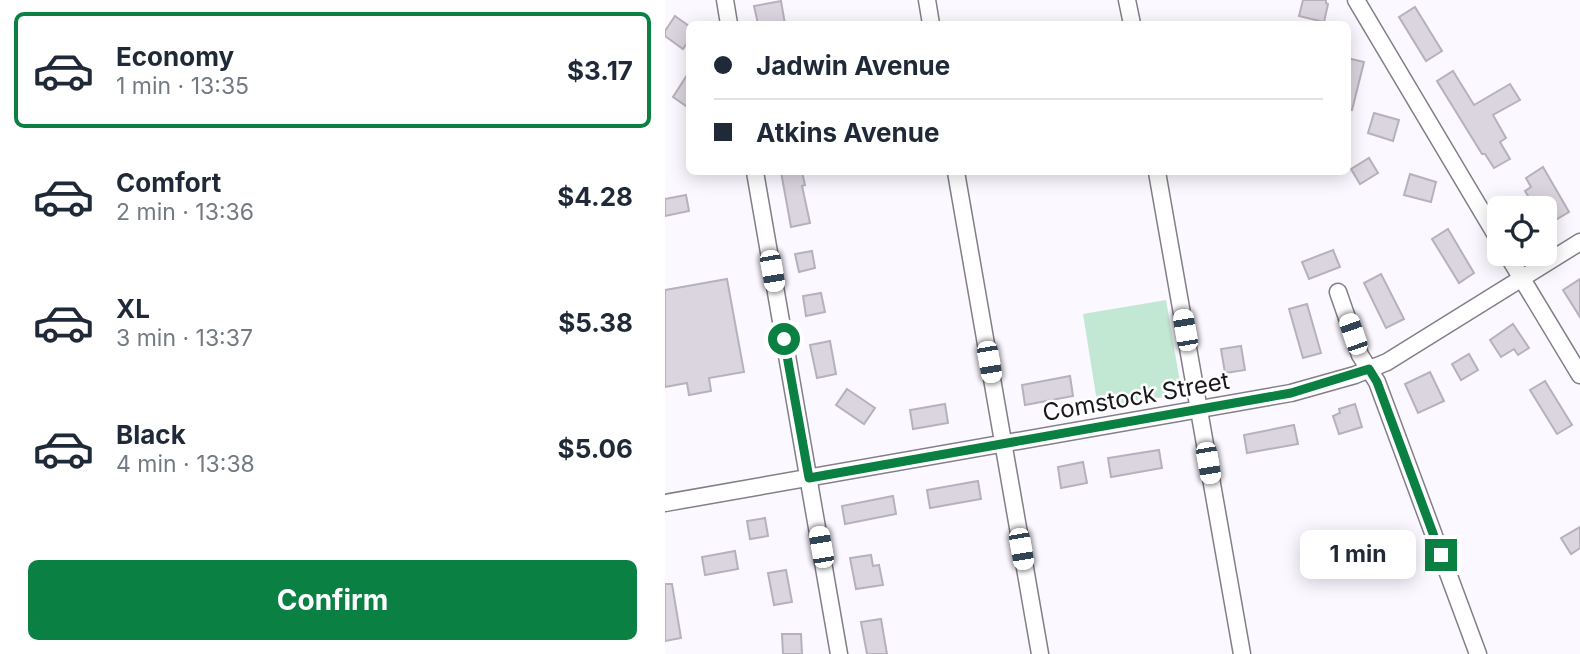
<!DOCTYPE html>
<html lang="en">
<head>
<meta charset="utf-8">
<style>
	body { margin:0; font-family:Inter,sans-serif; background:#f2f2f3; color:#1f2937; height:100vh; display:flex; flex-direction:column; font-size:26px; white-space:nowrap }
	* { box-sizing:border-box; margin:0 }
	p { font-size:23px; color:#747a83 }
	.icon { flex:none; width:38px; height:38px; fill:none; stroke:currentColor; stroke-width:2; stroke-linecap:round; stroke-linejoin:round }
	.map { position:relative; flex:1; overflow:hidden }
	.sheet { display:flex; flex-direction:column; background:#fff; width:665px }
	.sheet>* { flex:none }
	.top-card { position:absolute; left:21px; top:21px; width:665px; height:154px; border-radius:10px; box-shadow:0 4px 18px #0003; display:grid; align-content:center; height:154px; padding:0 28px; background:#fff }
	.controls { position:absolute; left:822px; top:196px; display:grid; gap:14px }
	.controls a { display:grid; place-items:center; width:70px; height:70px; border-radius:10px; background:#fff; box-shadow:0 4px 18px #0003; font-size:35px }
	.end { position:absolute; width:32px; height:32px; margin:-16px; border:9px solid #0b8043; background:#fff; box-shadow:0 0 0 4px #fff }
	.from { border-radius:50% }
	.bubble { position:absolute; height:49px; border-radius:10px; background:#fff; box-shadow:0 4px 18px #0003; font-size:23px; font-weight:700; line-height:49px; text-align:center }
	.car { position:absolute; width:21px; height:42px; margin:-21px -10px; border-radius:9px; box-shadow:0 0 5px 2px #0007; background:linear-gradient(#fff 24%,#345 0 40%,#fff 0 76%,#345 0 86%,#fff 0) }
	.top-card b { display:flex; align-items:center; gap:24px; height:66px; font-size:26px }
	.top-card b+b { border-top:2px solid #e0e1e3 }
	.top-card i { width:18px; height:18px; background:#1f2937 }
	ul { padding:12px 0 0; list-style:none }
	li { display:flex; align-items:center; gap:21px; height:116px; margin:0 14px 10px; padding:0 14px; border:4px solid transparent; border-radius:10px }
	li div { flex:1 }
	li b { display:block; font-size:26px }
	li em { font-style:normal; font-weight:700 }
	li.selected { border-color:#0b8043 }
	li>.icon { width:63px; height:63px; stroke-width:1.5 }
	.cta { display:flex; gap:14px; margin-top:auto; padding:14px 28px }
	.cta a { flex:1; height:80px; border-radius:10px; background:#0b8043; color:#fff; font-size:28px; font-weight:700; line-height:80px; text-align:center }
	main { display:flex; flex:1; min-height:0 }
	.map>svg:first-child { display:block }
	.green { fill:#c2e8d3 }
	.building { fill:#dbd5df; stroke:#b6b1bb; stroke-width:2 }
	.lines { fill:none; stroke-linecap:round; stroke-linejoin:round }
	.minor-casing { stroke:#837e87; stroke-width:19 }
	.minor { stroke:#fff; stroke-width:16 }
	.route { stroke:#0b8043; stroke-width:9 }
	.labels { text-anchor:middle; stroke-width:5; stroke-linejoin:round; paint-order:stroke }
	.street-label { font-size:24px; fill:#1a181c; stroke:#fff }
</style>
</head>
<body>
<main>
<section class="sheet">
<ul>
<li class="selected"><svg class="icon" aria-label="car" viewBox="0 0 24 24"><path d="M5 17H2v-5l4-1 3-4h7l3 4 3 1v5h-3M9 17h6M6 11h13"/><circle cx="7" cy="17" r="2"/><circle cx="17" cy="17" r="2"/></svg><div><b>Economy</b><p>1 min · 13:35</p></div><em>$3.17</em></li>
<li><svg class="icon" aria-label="car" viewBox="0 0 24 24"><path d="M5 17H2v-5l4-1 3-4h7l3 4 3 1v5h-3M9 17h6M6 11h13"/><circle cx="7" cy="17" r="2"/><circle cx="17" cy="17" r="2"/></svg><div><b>Comfort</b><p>2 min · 13:36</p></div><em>$4.28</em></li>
<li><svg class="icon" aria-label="car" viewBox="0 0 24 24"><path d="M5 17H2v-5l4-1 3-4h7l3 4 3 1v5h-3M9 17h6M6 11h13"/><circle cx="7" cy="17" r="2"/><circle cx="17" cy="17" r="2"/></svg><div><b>XL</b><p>3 min · 13:37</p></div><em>$5.38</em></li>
<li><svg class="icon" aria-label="car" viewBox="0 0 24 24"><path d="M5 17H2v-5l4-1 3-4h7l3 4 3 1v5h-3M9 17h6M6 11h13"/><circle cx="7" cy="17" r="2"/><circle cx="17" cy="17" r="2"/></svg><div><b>Black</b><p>4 min · 13:38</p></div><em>$5.06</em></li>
</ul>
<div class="cta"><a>Confirm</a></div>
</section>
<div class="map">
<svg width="915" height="654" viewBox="0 0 915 654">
	<rect width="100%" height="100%" fill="#fcf8ff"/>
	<polygon class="green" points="501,300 517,394 433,408 418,314"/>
	<g class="building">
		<polygon points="638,0 661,0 661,3 663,4 659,22 634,16"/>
		<polygon points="116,1 120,24 93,24 89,6"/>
		<polygon points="750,7 777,51 761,61 734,17"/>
		<polygon points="10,16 24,26 24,40 18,49 0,36 0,31"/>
		<polygon points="682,58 699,62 687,110 682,109"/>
		<polygon points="788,71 809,105 845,84 855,100 828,115 841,138 835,142 845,159 829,168 820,154 817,154 772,81"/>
		<polygon points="24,72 24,108 8,97"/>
		<polygon points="709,113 734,120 728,141 703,133"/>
		<polygon points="704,158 713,173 695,184 686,169"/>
		<polygon points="878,167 904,212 887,222 880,208 870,208 860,191 866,187 861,178"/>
		<polygon points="116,172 137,172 140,185 137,186 145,223 126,227"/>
		<polygon points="745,174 771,182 766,202 739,195"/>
		<polygon points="21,195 24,211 0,216 0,199"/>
		<polygon points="783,229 809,273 794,283 767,239"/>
		<polygon points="668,250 675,267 644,279 637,262"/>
		<polygon points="147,251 150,268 134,272 130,254"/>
		<polygon points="716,274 739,319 721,328 699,283"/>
		<polygon points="62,279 79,372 44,378 46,391 24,395 22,383 0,387 0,290"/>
		<polygon points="915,279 915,317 898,290"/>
		<polygon points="156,293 160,312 141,316 138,296"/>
		<polygon points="642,304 656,353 638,358 624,309"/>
		<polygon points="848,324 864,348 853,355 849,349 836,357 825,340"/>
		<polygon points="165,341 171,374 152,378 145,345"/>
		<polygon points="576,346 580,370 560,373 556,349"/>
		<polygon points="804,354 813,370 796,380 787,364"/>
		<polygon points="765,372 779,401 753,413 740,384"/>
		<polygon points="405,376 408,396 360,405 357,385"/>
		<polygon points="880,381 907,425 892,434 865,390"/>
		<polygon points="182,389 210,408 199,424 171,405"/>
		<polygon points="280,404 283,423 248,429 245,410"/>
		<polygon points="690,404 697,427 674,434 668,416 675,413 674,409"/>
		<polygon points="629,425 633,444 582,453 579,435"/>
		<polygon points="494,450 497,468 446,477 443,458"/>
		<polygon points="418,462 422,483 396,488 393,467"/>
		<polygon points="313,481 316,499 265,508 262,490"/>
		<polygon points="228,496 231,514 180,524 177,506"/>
		<polygon points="100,518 103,536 85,539 82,521"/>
		<polygon points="915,527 915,548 906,554 896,538"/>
		<polygon points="70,551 73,569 40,575 37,557"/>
		<polygon points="206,555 208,566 214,565 218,585 191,589 185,558"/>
		<polygon points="121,570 127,602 109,605 103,573"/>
		<polygon points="0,584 7,584 16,638 0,641"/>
		<polygon points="216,619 222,654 202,654 196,622"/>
		<polygon points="117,634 136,634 137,654 118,654"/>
	</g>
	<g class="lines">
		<g class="minor-casing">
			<g id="minor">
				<polyline points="60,0 64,24"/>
				<polyline points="262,0 266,24"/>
				<polyline points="462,0 467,24"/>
				<polyline points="691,0 835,242"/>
				<polyline points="90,172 174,654"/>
				<polyline points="291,172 375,654"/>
				<polyline points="492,172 577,654"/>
				<polyline points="842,254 915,375"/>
				<polyline points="673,292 695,355 712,382 813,654"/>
				<polyline points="0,503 626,393 690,375 722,362 915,242"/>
			</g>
		</g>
		<use href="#minor" class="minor"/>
	</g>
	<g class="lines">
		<polyline class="route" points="119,339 144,478 626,393 704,369 712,382 776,555"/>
	</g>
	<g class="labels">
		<g class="street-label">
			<text transform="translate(471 397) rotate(-10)" y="8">Comstock Street</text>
		</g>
	</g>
</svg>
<div class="controls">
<a><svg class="icon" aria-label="locate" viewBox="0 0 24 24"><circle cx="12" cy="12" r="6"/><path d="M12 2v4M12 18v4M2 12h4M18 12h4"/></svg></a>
</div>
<i class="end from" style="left:119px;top:339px"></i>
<i class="end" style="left:776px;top:555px"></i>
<div class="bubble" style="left:635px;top:530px;width:116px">1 min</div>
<i class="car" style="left:107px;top:271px;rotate:170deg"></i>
<i class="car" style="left:520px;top:330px;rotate:350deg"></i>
<i class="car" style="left:688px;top:334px;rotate:341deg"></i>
<i class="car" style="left:324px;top:362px;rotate:170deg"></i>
<i class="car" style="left:543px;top:463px;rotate:170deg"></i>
<i class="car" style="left:156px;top:547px;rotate:350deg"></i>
<i class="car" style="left:356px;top:549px;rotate:170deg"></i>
<div class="top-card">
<b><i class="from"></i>Jadwin Avenue</b>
<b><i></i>Atkins Avenue</b>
</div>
</div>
</main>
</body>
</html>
